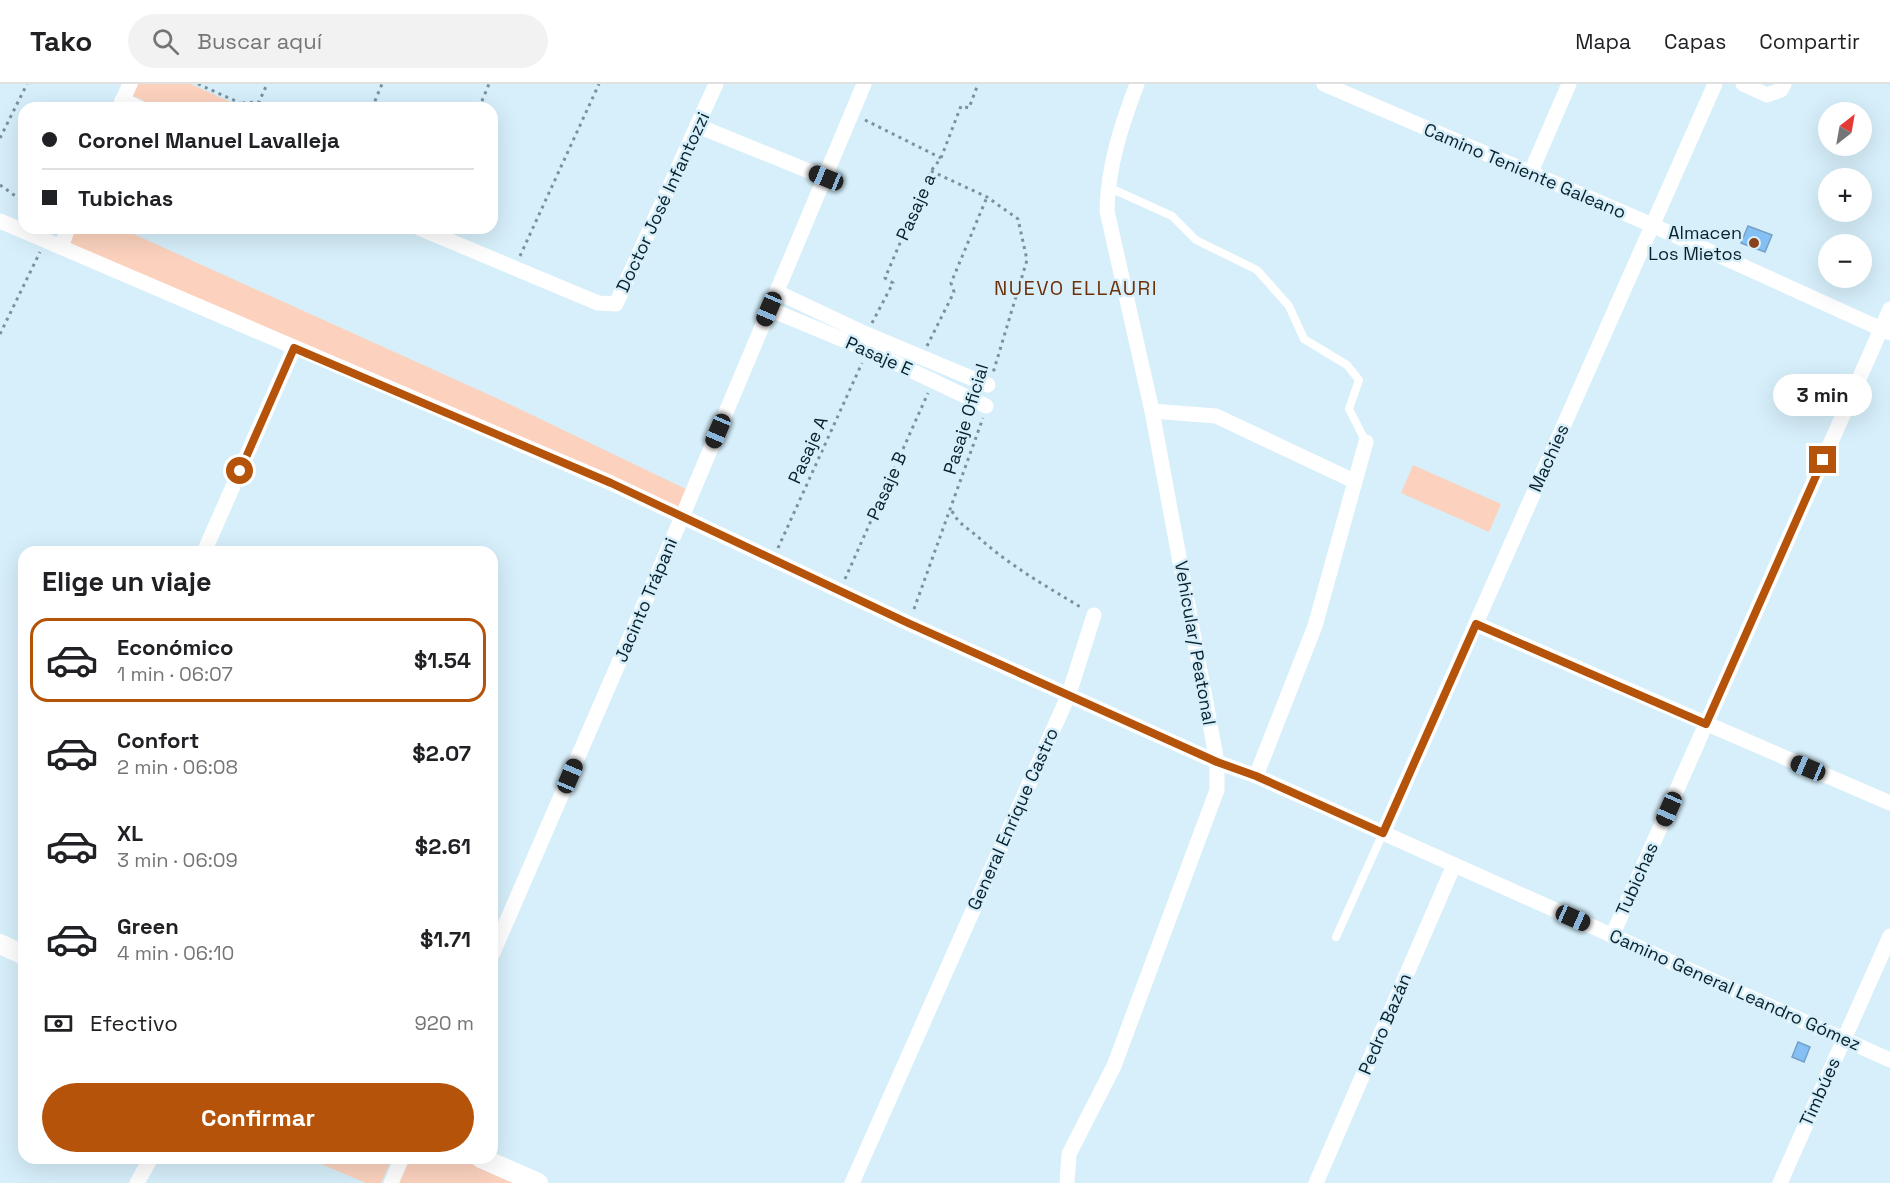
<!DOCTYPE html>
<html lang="es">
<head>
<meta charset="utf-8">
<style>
	body { margin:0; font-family:"Space Grotesk",sans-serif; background:#f2f2f2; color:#202124; height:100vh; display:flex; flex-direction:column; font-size:22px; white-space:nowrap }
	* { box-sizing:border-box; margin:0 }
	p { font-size:20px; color:#757577 }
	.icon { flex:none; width:33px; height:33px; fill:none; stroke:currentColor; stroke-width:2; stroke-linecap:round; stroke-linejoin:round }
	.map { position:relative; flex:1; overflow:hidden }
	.details { position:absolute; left:18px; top:462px; width:480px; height:618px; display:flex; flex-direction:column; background:#fff; border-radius:18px; box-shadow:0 6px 24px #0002 }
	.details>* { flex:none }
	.guide { position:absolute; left:18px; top:18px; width:480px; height:132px; border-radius:18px; box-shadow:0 6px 24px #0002; display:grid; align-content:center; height:132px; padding:0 24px; background:#fff }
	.needle { width:39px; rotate:31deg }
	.fabs { position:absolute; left:1818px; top:18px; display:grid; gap:12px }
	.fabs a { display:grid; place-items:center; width:54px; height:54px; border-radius:50%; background:#fff; box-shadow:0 6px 24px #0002; font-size:30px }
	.end { position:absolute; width:27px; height:27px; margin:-14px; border:8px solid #b45309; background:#fff; box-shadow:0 0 0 3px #fff }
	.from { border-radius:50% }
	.bubble { position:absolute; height:42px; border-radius:21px; background:#fff; box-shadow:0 6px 24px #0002; font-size:20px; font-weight:800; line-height:42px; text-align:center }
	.car { position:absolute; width:18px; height:36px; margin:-18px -9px; border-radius:8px; box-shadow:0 0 4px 2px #0007; background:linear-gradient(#222 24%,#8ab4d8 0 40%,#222 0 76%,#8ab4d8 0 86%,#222 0) }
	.guide b { display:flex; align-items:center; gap:21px; height:57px; font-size:22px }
	.guide b+b { border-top:2px solid #e0e0e0 }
	.guide i { width:15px; height:15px; background:#202124 }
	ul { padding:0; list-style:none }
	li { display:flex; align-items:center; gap:18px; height:84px; margin:0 12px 9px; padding:0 12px; border:3px solid transparent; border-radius:18px }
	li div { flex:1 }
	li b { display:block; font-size:22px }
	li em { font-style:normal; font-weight:800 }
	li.current { border-color:#b45309 }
	li>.icon { width:54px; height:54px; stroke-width:1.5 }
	h2 { padding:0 24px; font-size:27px; line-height:72px }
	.pay { display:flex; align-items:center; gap:15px; height:66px; padding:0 24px; font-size:22px }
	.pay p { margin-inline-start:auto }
	.cta { display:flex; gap:12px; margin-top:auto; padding:12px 24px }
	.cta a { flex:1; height:69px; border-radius:36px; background:#b45309; color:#fff; font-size:24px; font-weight:800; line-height:69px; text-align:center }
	header { display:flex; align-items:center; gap:36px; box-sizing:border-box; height:84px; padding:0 30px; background:#fff; border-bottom:2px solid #e0e0e0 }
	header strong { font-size:28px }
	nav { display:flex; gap:33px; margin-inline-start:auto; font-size:21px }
	.search { width:420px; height:54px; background:#f2f2f2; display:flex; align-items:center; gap:15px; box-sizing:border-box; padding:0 21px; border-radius:33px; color:#757577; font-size:22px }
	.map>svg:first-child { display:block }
	.green { fill:#fcd2be }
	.building { fill:#85c0f5; stroke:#75a0c7; stroke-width:1.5 }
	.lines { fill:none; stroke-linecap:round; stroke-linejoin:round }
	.path { stroke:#79929d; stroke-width:3; stroke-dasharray:3 4.5; stroke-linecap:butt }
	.service { stroke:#fff; stroke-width:8 }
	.minor { stroke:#fff; stroke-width:15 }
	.tertiary { stroke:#fff; stroke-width:20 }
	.route { stroke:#b45309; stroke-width:8 }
	.poi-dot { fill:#88431c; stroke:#d6effa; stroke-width:2 }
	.labels { text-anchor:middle; stroke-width:5; stroke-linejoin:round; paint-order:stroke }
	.street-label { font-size:18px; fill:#08222d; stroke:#d6effa }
	.poi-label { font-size:18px; fill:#08222d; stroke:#d6effa; text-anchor:end }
	.neighbourhood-label { font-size:20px; letter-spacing:1.5px; fill:#6e3009; stroke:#d6effa }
</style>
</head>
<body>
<header>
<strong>Tako</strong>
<div class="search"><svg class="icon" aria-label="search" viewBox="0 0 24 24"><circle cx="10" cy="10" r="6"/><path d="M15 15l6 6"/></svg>Buscar aquí</div>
<nav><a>Mapa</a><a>Capas</a><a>Compartir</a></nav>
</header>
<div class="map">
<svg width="1890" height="1099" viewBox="0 0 1890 1099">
	<rect width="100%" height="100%" fill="#d6effa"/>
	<g class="green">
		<polygon points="138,0 191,0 233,19 234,24 159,24 133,12"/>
		<polygon points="68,144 120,144 505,318 692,408 682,433 61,163"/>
		<polygon points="1413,381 1501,420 1489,448 1401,409"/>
		<polygon points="307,1074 392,1074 381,1099 366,1099"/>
		<polygon points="408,1074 462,1074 519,1099 398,1099"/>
	</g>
	<g class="building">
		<polygon points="1748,142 1772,151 1765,168 1741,159"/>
		<polygon points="1798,958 1810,963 1804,978 1792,973"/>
	</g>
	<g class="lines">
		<g class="path">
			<polyline points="198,0 240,19"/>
			<polyline points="239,24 240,19 259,18 267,0"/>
			<polyline points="372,24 382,0"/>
			<polyline points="479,24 489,0"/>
			<polyline points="865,36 941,74"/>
			<polyline points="0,54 27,0"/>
			<polyline points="931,87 987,113 1018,135 1027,176 993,289"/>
			<polyline points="0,101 24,118"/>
			<polyline points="520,172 599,0"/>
			<polyline points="872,239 893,199 885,194 931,87 941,74 961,22 969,24 978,0"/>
			<polyline points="0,250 40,168"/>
			<polyline points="927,262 954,208 951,199 987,113"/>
			<path d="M952 427C959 441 968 444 978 453 1010 482 1046 502 1082 524"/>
			<polyline points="778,464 862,279"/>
			<polyline points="845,495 928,309"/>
			<polyline points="914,525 983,334"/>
		</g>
		<g class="service">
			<polyline points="1108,103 1172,132 1196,156 1257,186 1289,222 1304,255 1347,281 1359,296 1349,325 1366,358"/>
			<polyline points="1336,853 1383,749"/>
		</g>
		<g class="minor">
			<polyline points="1324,0 1652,141 1890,249"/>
			<polyline points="1743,0 1767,11 1781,6 1784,0"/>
			<polyline points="122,16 140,24"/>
			<polyline points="119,24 130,0"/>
			<polyline points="698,42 826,94"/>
			<polyline points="1530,90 1569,0"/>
			<polyline points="0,137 611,399 908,539 1217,678 1256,692 1890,976"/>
			<polyline points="419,144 598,219 616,220 716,0"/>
			<polyline points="61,163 68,144"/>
			<polyline points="777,208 866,250 988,301"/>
			<polyline points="769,225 868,266 986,322"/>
			<polyline points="1152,327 1216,332 1354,397"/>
			<polyline points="204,468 294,264"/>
			<polyline points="1476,540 1890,719"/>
			<polyline points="1256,692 1315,542 1366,358"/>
			<polyline points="1383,749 1715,0"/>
			<polyline points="1612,852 1890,225"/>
			<polyline points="492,871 682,433 864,0"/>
			<polyline points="137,1099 151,1074"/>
			<polyline points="391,1099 402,1074"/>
			<polyline points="852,1099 1069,610 1094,531"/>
			<path d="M1067 1099 1069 1070 1114 982 1217 706V678L1152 327 1107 127C1108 82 1121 42 1137 0"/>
			<polyline points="1316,1099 1454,781"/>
			<polyline points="1780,1099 1890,852"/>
		</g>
		<g class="tertiary">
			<polyline points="0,860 24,871"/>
			<polyline points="481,1074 538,1099"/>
		</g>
	</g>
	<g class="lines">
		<polyline class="route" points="240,387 294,264 611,399 908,539 1217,678 1256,692 1383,749 1476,540 1706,640 1823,376"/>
	</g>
	<circle class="poi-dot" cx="1754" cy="159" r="6"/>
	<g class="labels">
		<g class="street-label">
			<text transform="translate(1525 87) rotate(23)" y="6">Camino Teniente Galeano</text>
			<text transform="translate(663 118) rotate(-65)" y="6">Doctor José Infantozzi</text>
			<text transform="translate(916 123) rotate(-66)" y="6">Pasaje a</text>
			<text transform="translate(879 272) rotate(24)" y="6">Pasaje E</text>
			<text transform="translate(966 335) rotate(-73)" y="6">Pasaje Oficial</text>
			<text transform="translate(808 366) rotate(-66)" y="6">Pasaje A</text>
			<text transform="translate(1549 374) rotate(-66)" y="6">Machies</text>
			<text transform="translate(887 402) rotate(-66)" y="6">Pasaje B</text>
			<text transform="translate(646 516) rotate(-67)" y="6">Jacinto Trápani</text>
			<text transform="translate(1195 559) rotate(80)" y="6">Vehicular/ Peatonal</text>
			<text transform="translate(1013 735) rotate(-66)" y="6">General Enrique Castro</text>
			<text transform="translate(1637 795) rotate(-66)" y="6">Tubichas</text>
			<text transform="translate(1735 906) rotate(24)" y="6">Camino General Leandro Gómez</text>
			<text transform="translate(1385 940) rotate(-67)" y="6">Pedro Bazán</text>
			<text transform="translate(1820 1008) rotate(-66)" y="6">Timbúes</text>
		</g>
		<g class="poi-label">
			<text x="1742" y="155">Almacen<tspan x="1742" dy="21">Los Mietos</tspan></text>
		</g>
		<g class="neighbourhood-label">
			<text x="1076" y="211">NUEVO ELLAURI</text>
		</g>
	</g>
</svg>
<div class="fabs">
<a><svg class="needle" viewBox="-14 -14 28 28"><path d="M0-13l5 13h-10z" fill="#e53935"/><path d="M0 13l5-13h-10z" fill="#757577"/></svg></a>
<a>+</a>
<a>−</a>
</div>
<i class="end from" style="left:240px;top:387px"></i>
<i class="end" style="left:1823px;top:376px"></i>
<div class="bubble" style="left:1773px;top:290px;width:99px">3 min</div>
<i class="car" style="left:826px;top:94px;rotate:292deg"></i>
<i class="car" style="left:769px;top:225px;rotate:203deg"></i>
<i class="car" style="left:718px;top:347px;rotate:203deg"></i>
<i class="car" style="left:1808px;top:684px;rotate:293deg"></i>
<i class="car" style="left:570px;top:692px;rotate:23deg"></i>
<i class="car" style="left:1669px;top:725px;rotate:204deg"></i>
<i class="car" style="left:1573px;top:834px;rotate:114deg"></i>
<div class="guide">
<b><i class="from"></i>Coronel Manuel Lavalleja</b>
<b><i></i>Tubichas</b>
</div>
<section class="details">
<h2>Elige un viaje</h2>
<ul>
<li class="current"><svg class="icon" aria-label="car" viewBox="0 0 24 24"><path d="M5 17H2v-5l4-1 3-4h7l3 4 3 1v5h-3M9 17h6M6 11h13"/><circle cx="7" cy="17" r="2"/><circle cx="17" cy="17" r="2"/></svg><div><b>Económico</b><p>1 min · 06:07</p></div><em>$1.54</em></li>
<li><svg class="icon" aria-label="car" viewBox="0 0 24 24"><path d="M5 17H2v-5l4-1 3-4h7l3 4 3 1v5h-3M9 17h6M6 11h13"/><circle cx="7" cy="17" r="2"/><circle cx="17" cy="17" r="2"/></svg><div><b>Confort</b><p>2 min · 06:08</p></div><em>$2.07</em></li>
<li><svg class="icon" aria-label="car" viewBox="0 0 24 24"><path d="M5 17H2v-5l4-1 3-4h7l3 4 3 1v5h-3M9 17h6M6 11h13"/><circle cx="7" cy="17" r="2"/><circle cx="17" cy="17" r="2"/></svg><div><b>XL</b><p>3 min · 06:09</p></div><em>$2.61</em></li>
<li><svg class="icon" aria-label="car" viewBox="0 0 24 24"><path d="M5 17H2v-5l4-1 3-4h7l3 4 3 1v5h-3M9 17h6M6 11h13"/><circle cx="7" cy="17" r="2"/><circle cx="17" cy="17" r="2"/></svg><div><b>Green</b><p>4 min · 06:10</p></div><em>$1.71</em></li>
</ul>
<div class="pay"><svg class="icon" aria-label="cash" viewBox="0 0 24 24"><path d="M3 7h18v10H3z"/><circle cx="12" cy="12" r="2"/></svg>Efectivo<p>920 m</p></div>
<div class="cta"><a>Confirmar</a></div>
</section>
</div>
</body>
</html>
